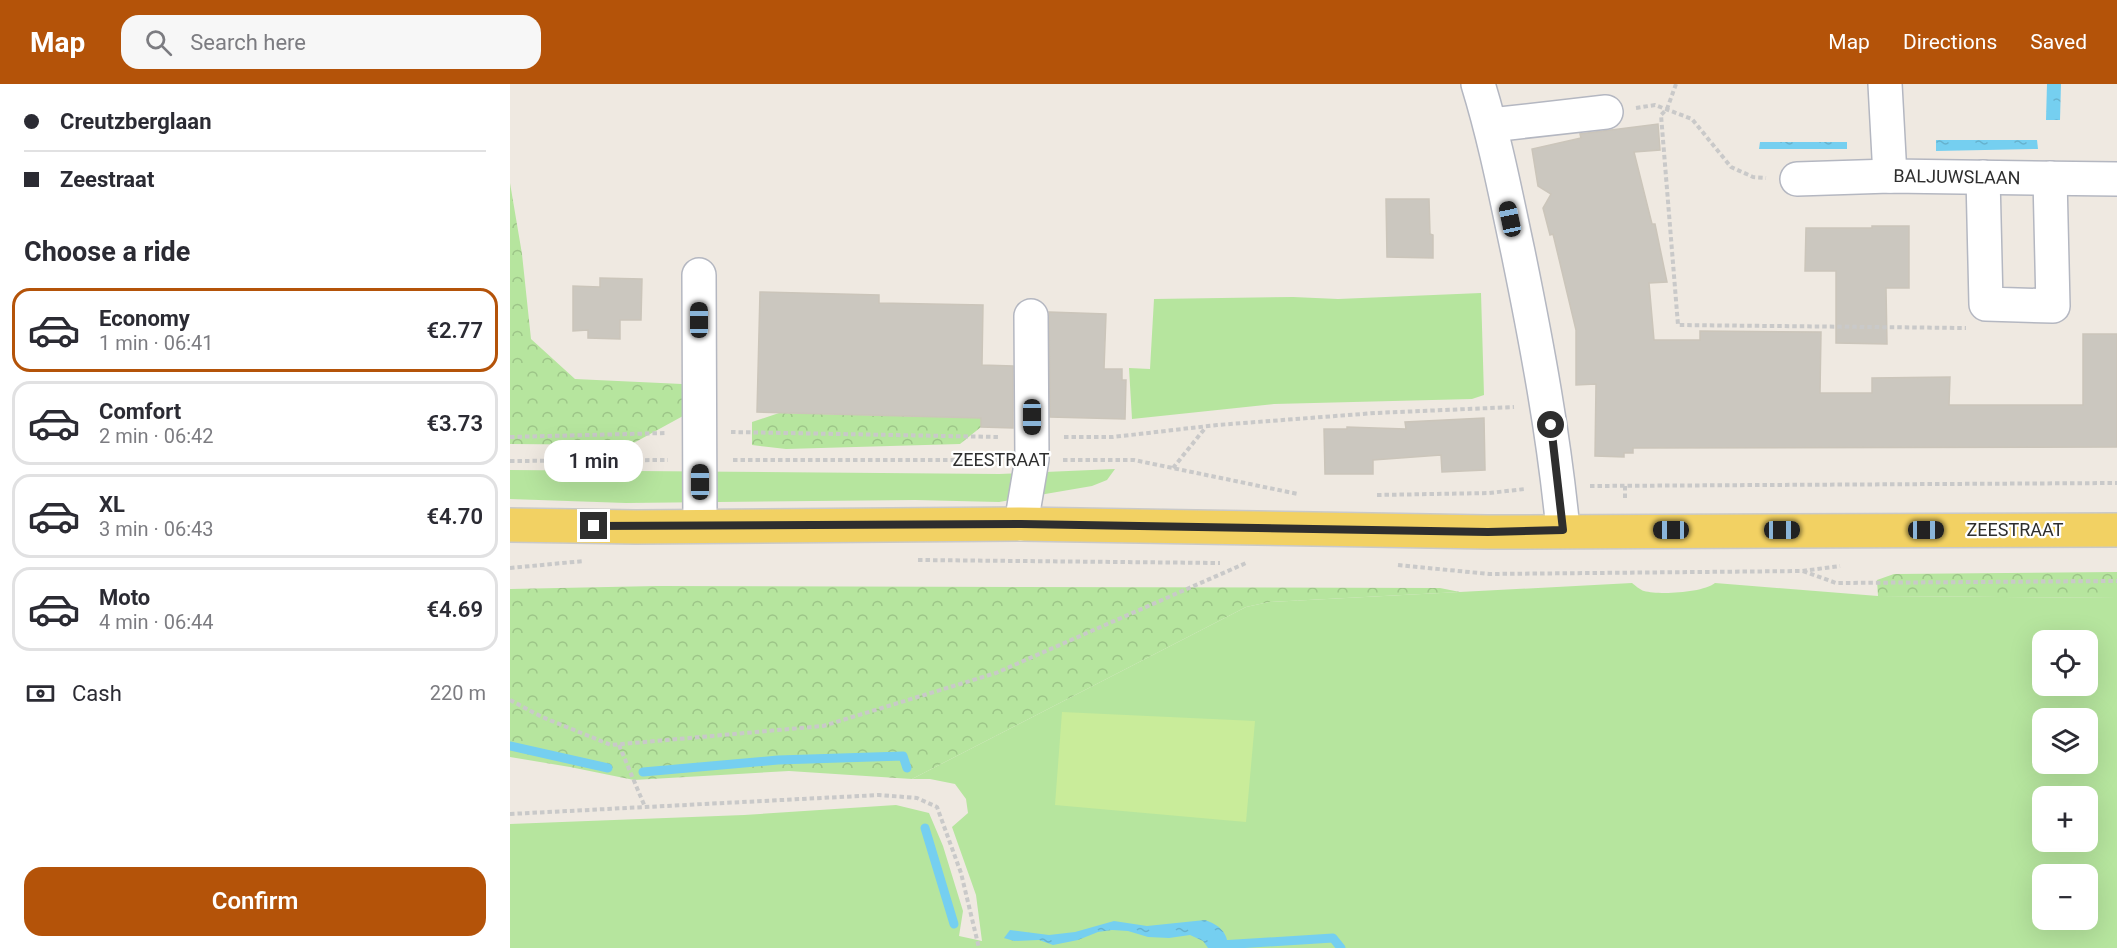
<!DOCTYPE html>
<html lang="en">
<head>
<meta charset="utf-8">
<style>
	body { margin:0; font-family:Roboto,sans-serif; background:#f7f7f7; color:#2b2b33; height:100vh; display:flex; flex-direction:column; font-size:22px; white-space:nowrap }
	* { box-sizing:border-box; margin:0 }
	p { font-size:20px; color:#7c7c81 }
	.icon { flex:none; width:33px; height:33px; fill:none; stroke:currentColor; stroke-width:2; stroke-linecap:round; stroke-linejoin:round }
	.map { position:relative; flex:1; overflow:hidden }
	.drawer { display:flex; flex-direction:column; background:#fff; width:510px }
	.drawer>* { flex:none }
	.top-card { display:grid; align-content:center; height:132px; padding:0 24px; background:#fff }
	.fabs { position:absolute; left:1522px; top:546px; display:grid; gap:12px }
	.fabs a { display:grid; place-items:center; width:66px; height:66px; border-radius:12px; background:#fff; box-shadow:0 6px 24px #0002; font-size:30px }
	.end { position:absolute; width:27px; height:27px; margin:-14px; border:8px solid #2e2e2e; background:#fff; box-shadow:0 0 0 3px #fff }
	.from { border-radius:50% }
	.bubble { position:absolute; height:42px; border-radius:18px; background:#fff; box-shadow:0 6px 24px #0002; font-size:20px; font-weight:600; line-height:42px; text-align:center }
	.car { position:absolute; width:18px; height:36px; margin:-18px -9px; border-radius:8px; box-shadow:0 0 4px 2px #0007; background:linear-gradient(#222 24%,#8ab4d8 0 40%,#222 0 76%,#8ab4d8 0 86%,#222 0) }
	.top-card b { display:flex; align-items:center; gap:21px; height:57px; font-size:22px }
	.top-card b+b { border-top:2px solid #e1e1e2 }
	.top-card i { width:15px; height:15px; background:#2b2b33 }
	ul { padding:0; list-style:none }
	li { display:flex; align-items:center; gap:18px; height:84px; margin:0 12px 9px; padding:0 12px; border:3px solid #e1e1e2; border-radius:18px }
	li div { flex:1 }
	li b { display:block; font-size:22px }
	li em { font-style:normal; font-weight:600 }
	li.selected { border-color:#b45309 }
	li>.icon { width:54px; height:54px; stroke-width:1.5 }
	h2 { padding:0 24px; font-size:27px; line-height:72px }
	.pay { display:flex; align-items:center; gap:15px; height:66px; padding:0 24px; font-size:22px }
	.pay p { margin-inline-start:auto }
	.primary-button { display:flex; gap:12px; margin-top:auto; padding:12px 24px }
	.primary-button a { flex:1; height:69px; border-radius:18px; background:#b45309; color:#fff; font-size:24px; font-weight:600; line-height:69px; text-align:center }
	header { display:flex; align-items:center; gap:36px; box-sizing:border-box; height:84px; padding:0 30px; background:#b45309; color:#fff }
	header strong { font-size:28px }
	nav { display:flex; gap:33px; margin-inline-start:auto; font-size:21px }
	.search { width:420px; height:54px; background:#f7f7f7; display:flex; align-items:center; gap:15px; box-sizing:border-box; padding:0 21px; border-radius:18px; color:#7c7c81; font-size:22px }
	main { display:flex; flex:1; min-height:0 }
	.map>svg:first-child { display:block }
	.grass { fill:#b6e59e; fill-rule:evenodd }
	.forest { fill:url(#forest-crowns) }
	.pitch { fill:#c9ec9a }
	.water { fill:url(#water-ripples) }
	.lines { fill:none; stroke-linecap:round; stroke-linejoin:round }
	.stream { stroke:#75cff0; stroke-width:9 }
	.building { fill:#cbc7bf; stroke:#cbc5ba; stroke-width:1.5 }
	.minor-casing { stroke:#b4b7c1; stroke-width:36 }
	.major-casing { stroke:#c9c9c9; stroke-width:36 }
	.path { stroke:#c9c9c9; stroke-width:4; stroke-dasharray:4.5 3; stroke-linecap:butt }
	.minor { stroke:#fff; stroke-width:33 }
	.major { stroke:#f2d163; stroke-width:33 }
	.route { stroke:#2e2e2e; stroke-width:8 }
	.labels { text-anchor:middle; stroke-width:4.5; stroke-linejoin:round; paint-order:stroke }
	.street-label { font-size:18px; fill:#2e2e2e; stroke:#fff }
</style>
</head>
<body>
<header>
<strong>Map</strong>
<div class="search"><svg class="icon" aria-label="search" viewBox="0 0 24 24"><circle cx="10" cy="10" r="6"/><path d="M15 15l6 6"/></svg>Search here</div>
<nav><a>Map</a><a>Directions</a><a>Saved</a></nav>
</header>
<main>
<section class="drawer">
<div class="top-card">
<b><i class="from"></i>Creutzberglaan</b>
<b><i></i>Zeestraat</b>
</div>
<h2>Choose a ride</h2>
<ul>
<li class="selected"><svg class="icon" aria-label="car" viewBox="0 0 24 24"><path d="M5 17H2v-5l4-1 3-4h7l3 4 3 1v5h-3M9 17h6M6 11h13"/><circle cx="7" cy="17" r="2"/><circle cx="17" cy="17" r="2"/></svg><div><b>Economy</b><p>1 min · 06:41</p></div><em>€2.77</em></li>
<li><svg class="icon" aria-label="car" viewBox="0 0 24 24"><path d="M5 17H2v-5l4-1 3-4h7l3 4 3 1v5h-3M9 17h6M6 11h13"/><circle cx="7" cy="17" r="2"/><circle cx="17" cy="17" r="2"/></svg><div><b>Comfort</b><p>2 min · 06:42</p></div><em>€3.73</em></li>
<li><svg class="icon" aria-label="car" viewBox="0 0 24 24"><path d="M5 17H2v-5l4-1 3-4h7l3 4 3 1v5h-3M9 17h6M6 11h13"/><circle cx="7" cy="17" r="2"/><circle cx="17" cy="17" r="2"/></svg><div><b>XL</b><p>3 min · 06:43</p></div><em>€4.70</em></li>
<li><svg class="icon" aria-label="car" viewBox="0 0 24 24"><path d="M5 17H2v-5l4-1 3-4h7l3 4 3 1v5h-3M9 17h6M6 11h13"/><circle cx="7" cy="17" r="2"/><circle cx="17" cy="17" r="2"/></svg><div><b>Moto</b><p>4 min · 06:44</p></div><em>€4.69</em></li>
</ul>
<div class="pay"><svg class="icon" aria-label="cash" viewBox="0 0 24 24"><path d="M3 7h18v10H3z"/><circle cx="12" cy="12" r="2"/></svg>Cash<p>220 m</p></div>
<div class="primary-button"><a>Confirm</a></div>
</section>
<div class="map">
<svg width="1607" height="864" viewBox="0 0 1607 864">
	<defs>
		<pattern id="forest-crowns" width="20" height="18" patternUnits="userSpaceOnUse" patternTransform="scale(1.5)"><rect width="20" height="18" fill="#b6e59e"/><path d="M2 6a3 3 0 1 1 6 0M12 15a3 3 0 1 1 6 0" fill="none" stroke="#9dc588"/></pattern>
		<pattern id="water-ripples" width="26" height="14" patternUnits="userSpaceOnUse" patternTransform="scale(1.5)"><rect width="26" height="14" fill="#75cff0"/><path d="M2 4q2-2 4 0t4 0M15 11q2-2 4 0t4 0" fill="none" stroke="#66b2ce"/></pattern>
	</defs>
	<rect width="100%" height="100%" fill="#efe9e1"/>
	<g class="grass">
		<polygon points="971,209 974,311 962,315 764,320 622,335 619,284 640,285 644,215 783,213 828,215"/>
		<polygon points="605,385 597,396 582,402 489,418 405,416 116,419 0,415 0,386 489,390"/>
		<path d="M1122 499C1125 501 1130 506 1134 507 1149 511 1192 509 1205 499L1368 512 1607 514V864H0V740L234 731 386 721 419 729 433 762 453 827 449 852 472 857 466 811 442 743 458 729 456 715 445 700 420 695H402L736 523 759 518ZM1533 556H1578V602H1533ZM1533 634H1578V680H1533ZM1533 712H1578V758H1533ZM1533 790H1578V836H1533Z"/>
	</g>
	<g class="forest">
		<polygon points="0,99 12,170 21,255 65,295 172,300 173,332 120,361 0,360"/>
		<polygon points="269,329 471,334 471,343 450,360 276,365 242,361 242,338"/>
		<polygon points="1607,488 1607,514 1368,512 1367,496 1384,490"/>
		<polygon points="147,502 930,504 950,508 759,518 736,523 402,695 279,687 124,696 60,683 0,673 0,505"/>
	</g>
	<polygon class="pitch" points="552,628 745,637 736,738 545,721"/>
	<g class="water">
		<polygon points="1537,0 1551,0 1550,36 1536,36"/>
		<polygon points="1426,56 1527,56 1528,65 1426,67"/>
		<polygon points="1250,58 1337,58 1337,65 1249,65"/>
		<path d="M695 836C709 841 718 848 718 864H698L693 857 680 851 659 854 638 853 618 847 602 846 588 848 568 856 543 861 529 856 504 857 494 854 500 846 539 851 565 848 604 837 637 842Z"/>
	</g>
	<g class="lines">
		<g class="stream">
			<polyline points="0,662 98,684"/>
			<polyline points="133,688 268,676 393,672 397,684"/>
			<polyline points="415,744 444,840"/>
			<polyline points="706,859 710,861 823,854 831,864"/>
		</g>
	</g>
	<g class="building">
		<polygon points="1148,40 1150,66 1124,68 1142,140 1145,140 1157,198 1139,199 1144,256 1190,256 1190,247 1311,248 1310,309 1362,309 1362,294 1440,293 1439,321 1573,321 1573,250 1607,250 1607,363 1123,364 1123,369 1114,369 1114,373 1085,372 1086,300 1066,301 1066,246 1043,150 1040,151 1033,124 1041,110 1028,102 1022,65 1071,54 1070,50"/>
		<polygon points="876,115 919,115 920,150 923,151 923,174 877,173"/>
		<polygon points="1362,142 1399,142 1399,204 1376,204 1377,260 1326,259 1326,187 1295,187 1296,144 1362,144"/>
		<polygon points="90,194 132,195 131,236 110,236 110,255 78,254 78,246 63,247 63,202 90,203"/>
		<polygon points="250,208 369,211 369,219 473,221 472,281 503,282 503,344 471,343 471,334 247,328"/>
		<polygon points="539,228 596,230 594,285 612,285 612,296 616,296 615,335 540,333"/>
		<polygon points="974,334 975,386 932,388 931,371 863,376 863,390 815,390 814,345 837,345 837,343 896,345 895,338"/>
	</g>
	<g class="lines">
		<g class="minor-casing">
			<g id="minor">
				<path d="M968 0C985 55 996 112 1008 168 1027 261 1044 352 1053 446"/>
				<polyline points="1375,0 1380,92"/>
				<polyline points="981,41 1096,28"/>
				<polyline points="1473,93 1476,220 1543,222 1540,94"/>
				<polyline points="1287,95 1380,92 1607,95"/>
				<polyline points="189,191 190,442"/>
				<polyline points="511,440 522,375 521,232"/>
			</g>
		</g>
		<g class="major-casing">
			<polyline id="major" points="0,441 126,443 511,440 978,448 1607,446"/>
		</g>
		<g class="path">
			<polyline points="1166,0 1157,25 1151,31 1168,241 1456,244"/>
			<polyline points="1126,24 1145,21 1182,35 1221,83 1243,93 1256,94"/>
			<polyline points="221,348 490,353"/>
			<polyline points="0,353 157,349"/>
			<polyline points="554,353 603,353 707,341 865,329 1004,323"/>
			<polyline points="223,376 488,376"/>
			<polyline points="553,376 624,376 788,410"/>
			<polyline points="0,377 158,376"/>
			<polyline points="663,384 696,343"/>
			<polyline points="1080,402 1607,399"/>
			<polyline points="1115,402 1115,417"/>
			<polyline points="867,411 979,409 1015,405"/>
			<polyline points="408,476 710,479"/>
			<polyline points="888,481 979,490 1292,487 1330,482"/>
			<polyline points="0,484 74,477"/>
			<polyline points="1293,487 1326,499 1607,497"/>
			<polyline points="0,616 32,633 101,661 313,642 486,589 736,479"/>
			<polyline points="109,661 135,723"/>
			<polyline points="0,730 369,711 407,714 427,723 451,789 469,864"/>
		</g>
		<use href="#minor" class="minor"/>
		<use href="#major" class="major"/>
	</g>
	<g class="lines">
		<polyline class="route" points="84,442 511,440 978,448 1053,446 1041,341"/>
	</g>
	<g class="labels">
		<g class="street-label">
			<text transform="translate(1447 93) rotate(1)" y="6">BALJUWSLAAN</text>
			<text x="491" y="382">ZEESTRAAT</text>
			<text x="1505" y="452">ZEESTRAAT</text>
		</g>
	</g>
</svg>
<div class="fabs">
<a><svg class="icon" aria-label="locate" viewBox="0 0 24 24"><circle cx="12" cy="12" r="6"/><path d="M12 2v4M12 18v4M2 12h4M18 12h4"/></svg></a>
<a><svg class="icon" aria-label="layers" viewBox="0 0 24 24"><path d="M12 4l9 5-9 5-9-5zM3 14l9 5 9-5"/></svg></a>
<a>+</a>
<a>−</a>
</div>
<i class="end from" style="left:1041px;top:341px"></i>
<i class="end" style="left:84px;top:442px"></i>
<div class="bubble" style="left:34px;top:356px;width:99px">1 min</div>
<i class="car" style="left:1000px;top:135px;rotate:348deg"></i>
<i class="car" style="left:189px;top:236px;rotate:0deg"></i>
<i class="car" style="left:522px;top:333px;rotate:180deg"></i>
<i class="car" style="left:190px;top:398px;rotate:0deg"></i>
<i class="car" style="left:1161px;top:446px;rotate:270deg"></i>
<i class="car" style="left:1272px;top:446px;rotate:90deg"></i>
<i class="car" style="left:1416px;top:446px;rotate:90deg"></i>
</div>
</main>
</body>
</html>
